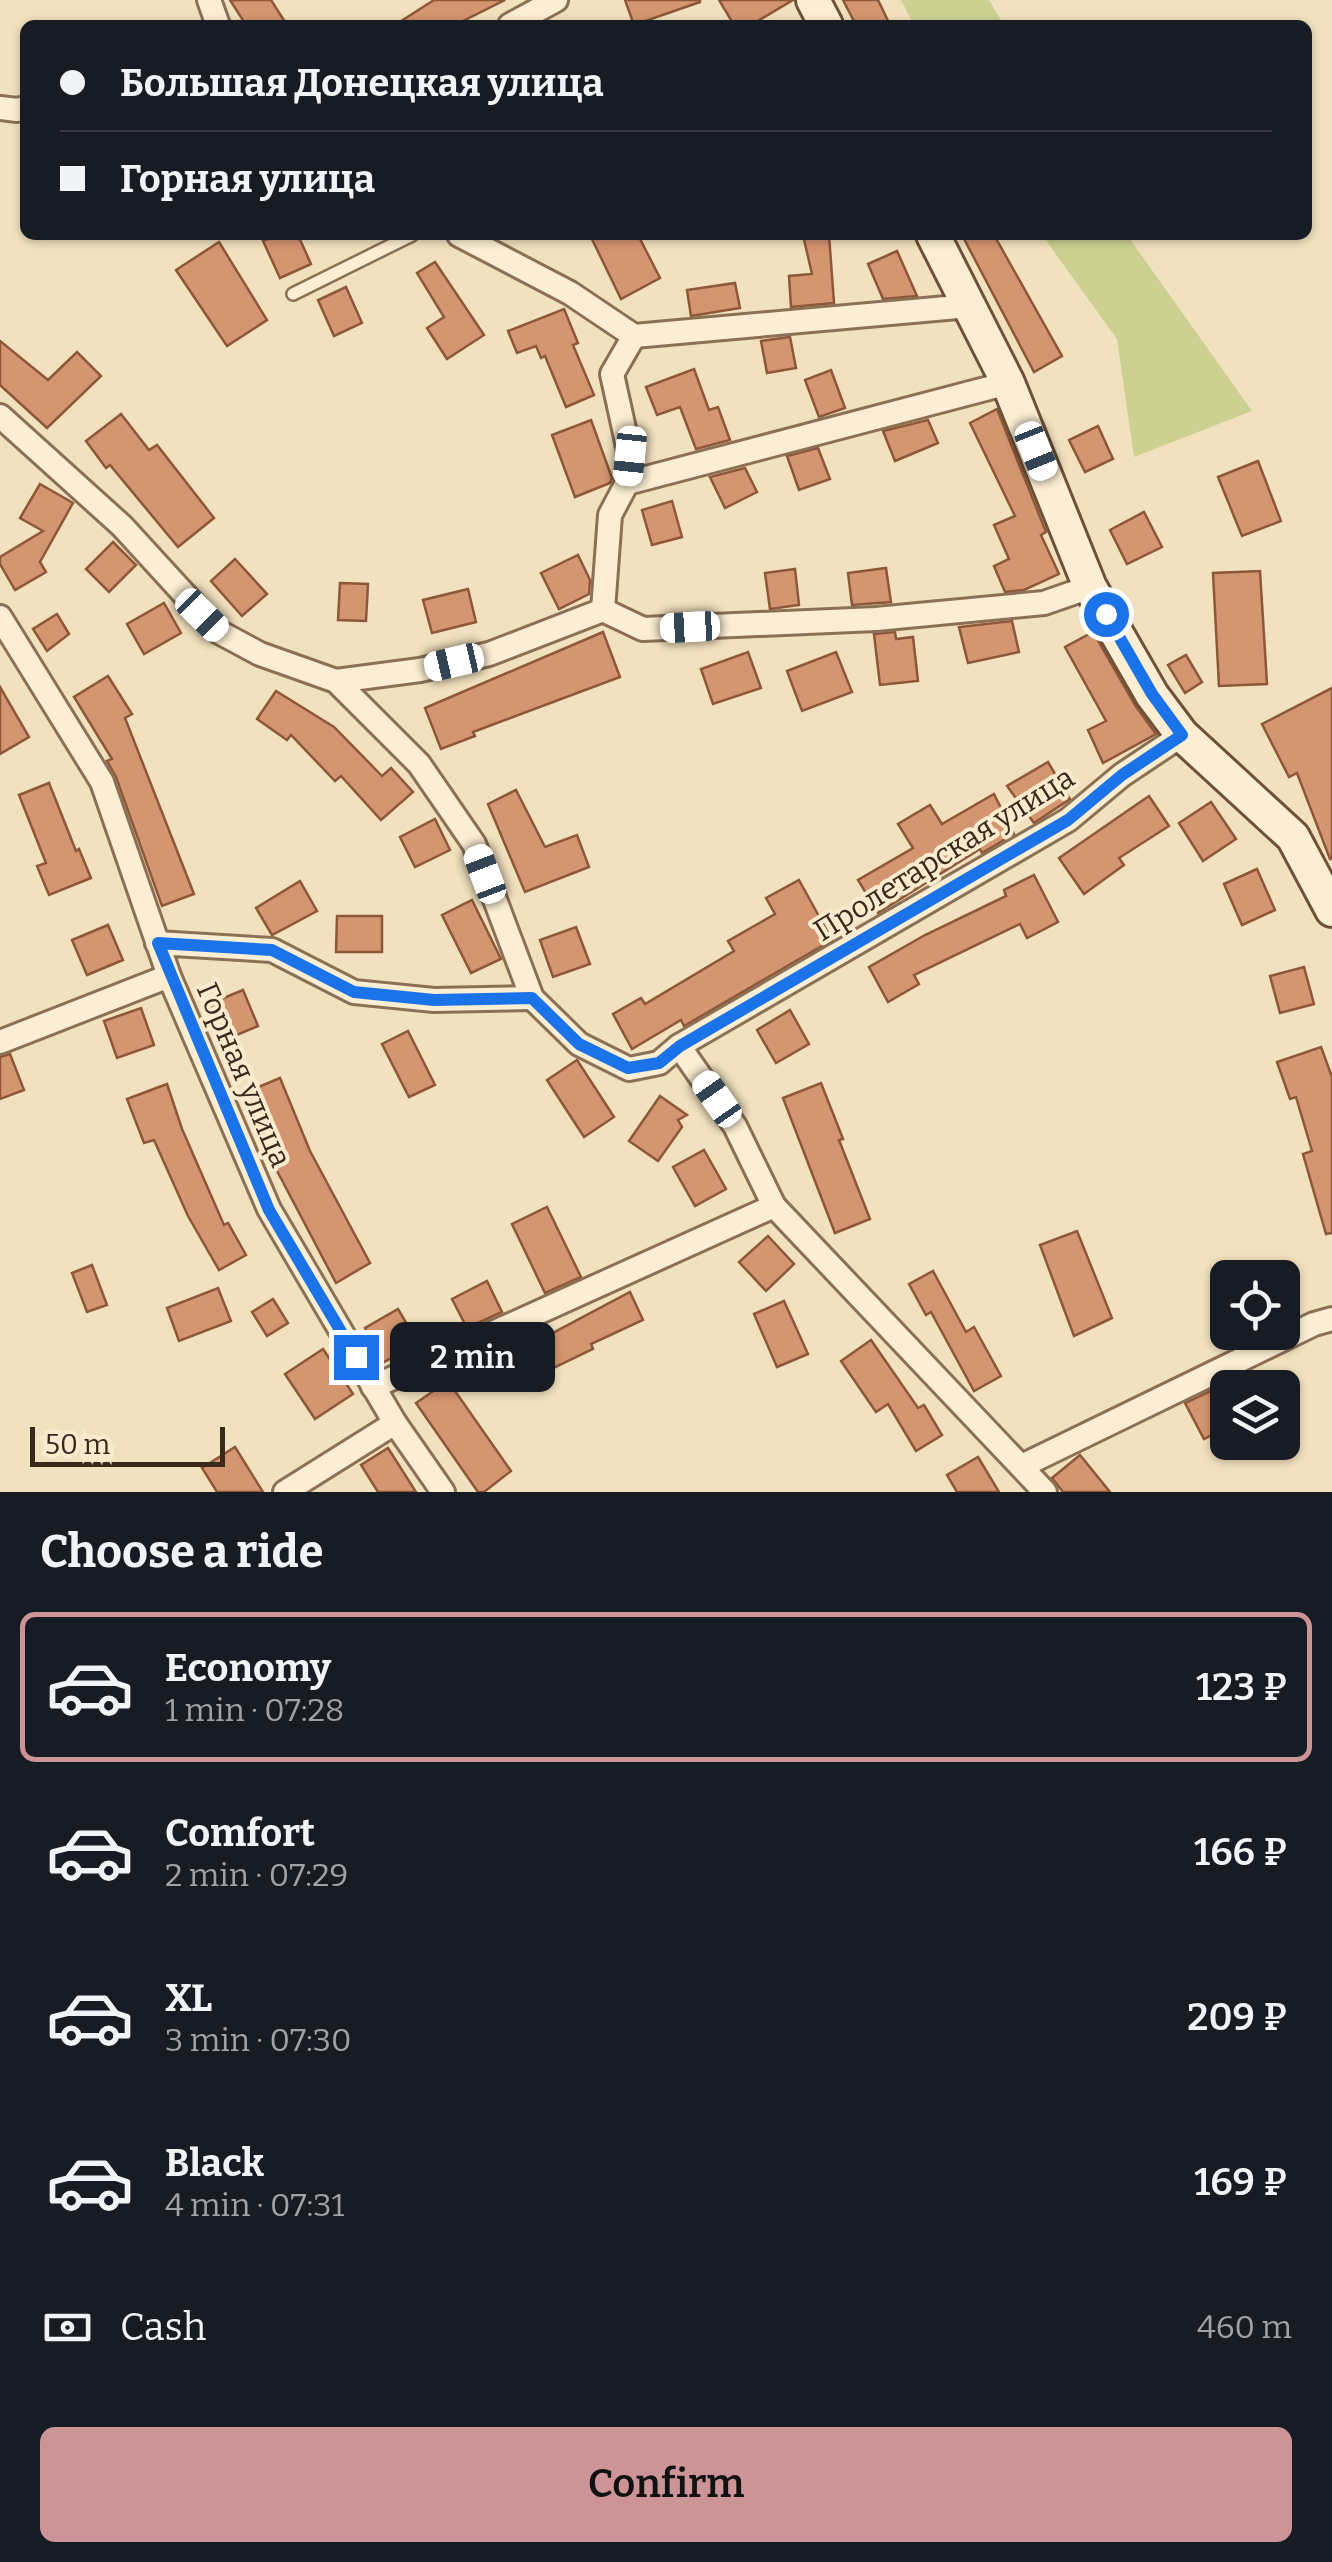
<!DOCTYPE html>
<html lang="en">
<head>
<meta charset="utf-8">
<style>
	body { margin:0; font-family:Bitter,serif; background:#20242c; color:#f1f3f6; height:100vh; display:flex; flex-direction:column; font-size:38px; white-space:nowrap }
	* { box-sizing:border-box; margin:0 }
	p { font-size:32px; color:#9ea1a6 }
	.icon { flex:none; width:55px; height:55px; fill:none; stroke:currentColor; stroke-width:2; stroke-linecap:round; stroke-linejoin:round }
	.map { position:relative; height:1492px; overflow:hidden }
	.drawer { display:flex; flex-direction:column; background:#171b24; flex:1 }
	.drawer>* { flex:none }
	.top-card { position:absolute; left:20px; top:20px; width:1292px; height:220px; border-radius:15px; box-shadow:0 2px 8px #0004; display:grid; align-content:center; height:220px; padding:0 40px; background:#171b24 }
	.controls { position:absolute; left:1210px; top:1260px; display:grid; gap:20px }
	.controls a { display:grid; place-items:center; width:90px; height:90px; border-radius:15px; background:#171b24; box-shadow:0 2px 8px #0004; font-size:50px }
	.scale { position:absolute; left:30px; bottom:25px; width:195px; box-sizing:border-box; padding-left:10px; border:5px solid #3a291b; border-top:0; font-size:28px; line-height:35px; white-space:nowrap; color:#3a291b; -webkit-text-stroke:8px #f9ebce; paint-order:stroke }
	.end { position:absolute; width:45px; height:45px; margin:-22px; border:12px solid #1a73e8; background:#fff; box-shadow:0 0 0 5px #fff }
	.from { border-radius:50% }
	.bubble { position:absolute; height:70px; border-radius:15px; background:#171b24; box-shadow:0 2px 8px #0004; font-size:32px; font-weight:600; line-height:70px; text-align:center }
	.car { position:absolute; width:30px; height:60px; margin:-30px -15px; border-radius:12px; box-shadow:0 0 8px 2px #0007; background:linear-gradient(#fff 24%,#345 0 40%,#fff 0 76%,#345 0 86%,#fff 0) }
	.top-card b { display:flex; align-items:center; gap:35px; height:95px; font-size:38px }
	.top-card b+b { border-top:2px solid #363941 }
	.top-card i { width:25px; height:25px; background:#f1f3f6 }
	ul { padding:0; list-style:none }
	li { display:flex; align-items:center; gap:30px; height:150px; margin:0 20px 15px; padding:0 20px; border:5px solid transparent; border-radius:15px }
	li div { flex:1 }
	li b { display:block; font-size:38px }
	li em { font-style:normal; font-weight:600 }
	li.on { border-color:#cd9498 }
	li>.icon { width:90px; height:90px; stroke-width:1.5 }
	h2 { padding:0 40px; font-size:45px; line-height:120px }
	.pay { display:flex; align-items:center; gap:25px; height:110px; padding:0 40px; font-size:38px }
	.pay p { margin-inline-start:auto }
	.cta { display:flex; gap:20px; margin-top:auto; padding:20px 40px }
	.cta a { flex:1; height:115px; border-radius:15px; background:#cd9498; color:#111; font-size:40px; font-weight:600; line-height:115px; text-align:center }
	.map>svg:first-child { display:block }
	.green { fill:#ccd191 }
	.building { fill:#d49670; stroke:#8e5738; stroke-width:2.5 }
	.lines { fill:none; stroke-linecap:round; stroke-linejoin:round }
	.lane-casing { stroke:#8c7055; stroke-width:16 }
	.street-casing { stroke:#8c7055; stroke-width:28 }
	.secondary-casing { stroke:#6e5138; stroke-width:38 }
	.lane { stroke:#fceed2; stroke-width:11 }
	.street { stroke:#fceed2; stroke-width:22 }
	.secondary { stroke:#fceed2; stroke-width:32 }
	.route { stroke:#1a73e8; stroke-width:12 }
	.labels { text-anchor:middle; stroke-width:8; stroke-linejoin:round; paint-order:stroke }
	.street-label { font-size:30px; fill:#3a291b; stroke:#f9ebce }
</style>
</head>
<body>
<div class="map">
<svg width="1332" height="1492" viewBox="0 0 1332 1492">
	<rect width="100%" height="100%" fill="#f2e1be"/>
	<g class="green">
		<polygon points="901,0 989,0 1004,25 914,25"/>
		<polygon points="1042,235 1127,235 1252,411 1134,457 1117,339"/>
	</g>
	<g class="building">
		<polygon points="230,0 271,0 287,25 246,25"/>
		<polygon points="434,0 505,0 455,25 395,25"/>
		<polygon points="625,0 700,0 700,2 634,25"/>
		<polygon points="719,0 793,0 751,25 734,25"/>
		<polygon points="843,0 878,0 890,25 856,25"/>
		<polygon points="277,235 298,235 311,264 280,278 263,241"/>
		<polygon points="590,235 638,235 660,278 621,299"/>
		<polygon points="803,235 829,235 834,303 791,307 789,276 812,274"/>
		<polygon points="962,235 994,235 1062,356 1034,372"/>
		<polygon points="219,242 267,320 227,346 176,270"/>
		<polygon points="897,251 917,296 883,299 868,264"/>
		<polygon points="435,262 484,335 447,359 427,328 444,317 417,273"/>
		<polygon points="735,283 740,308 691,316 687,290"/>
		<polygon points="346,287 362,323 334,336 318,300"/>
		<polygon points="564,309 578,343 573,345 594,395 566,407 545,356 541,358 536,346 517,353 508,331"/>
		<polygon points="790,337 796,368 767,373 761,341"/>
		<polygon points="0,341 48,380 77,352 101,376 47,428 0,385"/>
		<polygon points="694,369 709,410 718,407 730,440 696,449 680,407 657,415 646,387"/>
		<polygon points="831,370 845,408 819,417 805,380"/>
		<polygon points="997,409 1046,532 1041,535 1059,574 1024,590 1005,592 994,566 1009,559 994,525 1015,516 970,423"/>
		<polygon points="121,414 149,450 157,445 214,518 178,547 110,465 106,468 86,441"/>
		<polygon points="591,420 612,478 610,483 575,497 552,435"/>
		<polygon points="928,420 938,443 895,461 883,431"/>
		<polygon points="1098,426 1113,459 1085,472 1069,440"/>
		<polygon points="818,448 830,479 799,490 787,456"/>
		<polygon points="1258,461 1281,521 1242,536 1218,477"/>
		<polygon points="745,468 757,492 725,508 710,477"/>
		<polygon points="40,484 73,503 40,562 46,572 15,590 0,564 0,557 43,531 20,518"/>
		<polygon points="672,501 682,537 652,545 642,510"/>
		<polygon points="1144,512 1162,547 1127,564 1110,530"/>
		<polygon points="113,542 136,565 109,592 86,569"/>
		<polygon points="578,555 590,580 589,594 559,609 541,573"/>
		<polygon points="235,559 267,594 242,616 211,581"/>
		<polygon points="886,568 891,602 852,605 848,573"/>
		<polygon points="795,569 799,605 770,609 765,573"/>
		<polygon points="1260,571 1267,684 1219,686 1213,573"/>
		<polygon points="340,583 368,584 366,621 338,620"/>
		<polygon points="468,589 476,622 432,633 423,600"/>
		<polygon points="164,603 181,633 144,654 127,624"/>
		<polygon points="57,614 69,634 47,651 33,629"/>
		<polygon points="1012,621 1019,652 968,663 959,627"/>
		<polygon points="603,632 620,677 473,732 475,736 441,749 425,708"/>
		<polygon points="895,632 896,639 913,637 918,681 880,685 874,634"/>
		<polygon points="1093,632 1135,705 1156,734 1103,763 1088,730 1106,721 1065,647"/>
		<polygon points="748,652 761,688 713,704 701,669"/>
		<polygon points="836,652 852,692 802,711 787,671"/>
		<polygon points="1186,655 1202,682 1185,693 1168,665"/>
		<polygon points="108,676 132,714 125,718 194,894 162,906 116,777 107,761 112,759 74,697"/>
		<polygon points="0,687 29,737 0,754"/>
		<polygon points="1332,688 1332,859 1330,859 1297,773 1289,777 1262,724"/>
		<polygon points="276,691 334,727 382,776 391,768 413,792 381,820 341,776 335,781 291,735 287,740 257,719"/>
		<polygon points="1048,762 1070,799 1034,823 1007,786"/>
		<polygon points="49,783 76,851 79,849 91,878 49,895 37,866 46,863 19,795"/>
		<polygon points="516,790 545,847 577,835 589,867 525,892 488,804"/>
		<polygon points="994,794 1014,834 982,853 980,849 878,913 858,880 913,848 898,824 930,805 942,824"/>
		<polygon points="1149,796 1169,826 1119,858 1124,865 1084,894 1059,858"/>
		<polygon points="1211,802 1236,839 1203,861 1179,823"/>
		<polygon points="435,819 450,850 415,867 400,837"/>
		<polygon points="1257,869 1275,910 1242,925 1224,884"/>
		<polygon points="1034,875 1058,922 1027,938 1020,924 914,975 919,984 888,1002 869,967 925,935 1006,896 1004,890"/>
		<polygon points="799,880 832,940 684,1026 681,1020 632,1049 613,1014 641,998 645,1004 734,951 728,941 775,914 766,898"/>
		<polygon points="300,881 317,911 272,935 256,908"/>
		<polygon points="472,900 501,959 471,973 442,915"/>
		<polygon points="337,916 382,916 382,952 336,952"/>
		<polygon points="108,925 123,960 87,975 72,940"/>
		<polygon points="576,927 590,964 553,977 540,940"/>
		<polygon points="1304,967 1314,1004 1280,1013 1270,976"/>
		<polygon points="243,990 258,1026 222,1041 207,1005"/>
		<polygon points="141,1008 154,1045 117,1058 104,1021"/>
		<polygon points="790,1010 809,1044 776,1063 757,1030"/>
		<polygon points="408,1031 435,1085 409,1097 382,1044"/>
		<polygon points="1321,1047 1332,1077 1332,1233 1326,1234 1303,1154 1312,1151 1296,1097 1290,1099 1277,1062"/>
		<polygon points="10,1054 24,1090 0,1099 0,1057"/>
		<polygon points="577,1060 614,1117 584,1137 547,1080"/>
		<polygon points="280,1078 310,1151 370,1263 336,1283 275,1167 244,1093"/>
		<polygon points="821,1083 843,1139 839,1140 870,1219 835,1233 783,1098"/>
		<polygon points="167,1084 182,1129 224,1225 228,1223 246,1255 219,1270 188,1216 154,1140 144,1143 127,1099"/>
		<polygon points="660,1096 687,1115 678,1120 682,1127 658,1161 629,1141"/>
		<polygon points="704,1150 726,1189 695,1206 673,1167"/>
		<polygon points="547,1207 581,1277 545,1293 512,1224"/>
		<polygon points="1077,1231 1112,1318 1074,1336 1040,1245"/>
		<polygon points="768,1236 794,1264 766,1291 739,1262"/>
		<polygon points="92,1265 107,1305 87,1312 72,1273"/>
		<polygon points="933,1271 966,1332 974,1327 1001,1376 974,1391 931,1312 926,1315 909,1284"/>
		<polygon points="487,1281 502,1312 467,1328 452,1299"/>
		<polygon points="218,1288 231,1321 179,1341 167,1308"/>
		<polygon points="630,1292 643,1320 591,1344 593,1349 514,1387 500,1361"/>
		<polygon points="273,1299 288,1323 267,1336 252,1312"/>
		<polygon points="784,1301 808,1354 777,1367 754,1314"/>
		<polygon points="398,1309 418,1343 384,1362 365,1328"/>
		<polygon points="871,1340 918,1408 924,1405 942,1435 916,1451 888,1404 876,1412 841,1361"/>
		<polygon points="323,1349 353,1394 315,1419 285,1374"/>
		<polygon points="448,1381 511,1471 484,1492 478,1492 416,1403"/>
		<polygon points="1228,1383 1228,1427 1204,1439 1185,1403"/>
		<polygon points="235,1447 263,1492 217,1492 202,1468"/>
		<polygon points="388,1448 416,1492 378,1492 361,1465"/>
		<polygon points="1080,1455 1110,1492 1063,1492 1052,1478"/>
		<polygon points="978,1457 999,1492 957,1492 947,1475"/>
	</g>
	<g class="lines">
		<g class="lane-casing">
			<polyline id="lane" points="293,294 412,235"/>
		</g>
		<g class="street-casing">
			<g id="street">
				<polyline points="209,0 218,25"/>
				<polyline points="510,25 556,0"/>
				<polyline points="0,108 17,110 25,108"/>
				<polyline points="459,235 570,293 634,336 969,306"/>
				<polyline points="0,416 122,526 219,632 260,654 336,681 419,764 474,844 532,998 579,1044 629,1069 659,1063 679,1046 735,1126 774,1206 1045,1492"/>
				<polyline points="627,483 1008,383"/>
				<polyline points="603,610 610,515 627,483 630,456 612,374 634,336"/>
				<polyline points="0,617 102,782 169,976 269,1209 395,1423 443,1492"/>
				<polyline points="336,681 420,670 489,654 603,610 643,629 876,619 1044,603 1090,587"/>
				<polyline points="157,943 272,950 354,992 434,1000 532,998"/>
				<polyline points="0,1042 169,976"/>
				<polyline points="679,1046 1068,820 1122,775 1182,735"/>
				<polyline points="373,1387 774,1206"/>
				<polyline points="1022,1466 1314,1324 1332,1319"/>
				<polyline points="285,1492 395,1423"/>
			</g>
		</g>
		<g class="secondary-casing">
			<g id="secondary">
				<polyline points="813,0 826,25"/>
				<polyline points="933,235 1008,383 1090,587 1152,695 1182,735 1293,837 1332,910"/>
			</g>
		</g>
		<use href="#lane" class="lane"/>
		<use href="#street" class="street"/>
		<use href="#secondary" class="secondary"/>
	</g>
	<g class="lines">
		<polyline class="route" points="356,1357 269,1210 158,943 272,950 354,992 434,1000 532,998 579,1044 628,1068 659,1063 680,1046 1068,820 1122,775 1182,735 1152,694 1106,614"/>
	</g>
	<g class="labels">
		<g class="street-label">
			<text transform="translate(944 854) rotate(-32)" y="10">Пролетарская улица</text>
			<text transform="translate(244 1075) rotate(67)" y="10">Горная улица</text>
		</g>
	</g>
</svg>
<div class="controls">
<a><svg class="icon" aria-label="locate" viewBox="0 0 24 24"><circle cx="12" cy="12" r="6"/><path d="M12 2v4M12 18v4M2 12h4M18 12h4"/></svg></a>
<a><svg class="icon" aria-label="layers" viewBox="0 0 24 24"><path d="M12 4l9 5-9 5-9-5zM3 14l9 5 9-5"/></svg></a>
</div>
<div class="scale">50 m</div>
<i class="end from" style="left:1106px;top:614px"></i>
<i class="end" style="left:356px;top:1357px"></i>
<div class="bubble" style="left:390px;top:1322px;width:165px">2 min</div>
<i class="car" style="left:1036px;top:451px;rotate:158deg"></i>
<i class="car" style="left:630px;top:456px;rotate:186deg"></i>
<i class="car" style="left:202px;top:615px;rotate:135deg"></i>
<i class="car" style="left:690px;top:627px;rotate:267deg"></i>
<i class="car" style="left:454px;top:662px;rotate:257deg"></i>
<i class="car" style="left:485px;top:874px;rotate:339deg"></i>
<i class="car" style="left:717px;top:1099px;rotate:325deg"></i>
<div class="top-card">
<b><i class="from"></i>Большая Донецкая улица</b>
<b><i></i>Горная улица</b>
</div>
</div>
<section class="drawer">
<h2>Choose a ride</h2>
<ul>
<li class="on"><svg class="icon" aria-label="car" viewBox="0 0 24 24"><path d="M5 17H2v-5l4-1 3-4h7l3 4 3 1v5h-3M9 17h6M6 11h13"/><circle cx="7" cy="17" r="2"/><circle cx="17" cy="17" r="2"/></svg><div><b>Economy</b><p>1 min · 07:28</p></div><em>123 ₽</em></li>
<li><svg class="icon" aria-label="car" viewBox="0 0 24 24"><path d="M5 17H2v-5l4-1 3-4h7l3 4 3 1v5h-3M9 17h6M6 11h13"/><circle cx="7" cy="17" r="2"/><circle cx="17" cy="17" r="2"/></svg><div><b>Comfort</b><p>2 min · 07:29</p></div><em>166 ₽</em></li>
<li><svg class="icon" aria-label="car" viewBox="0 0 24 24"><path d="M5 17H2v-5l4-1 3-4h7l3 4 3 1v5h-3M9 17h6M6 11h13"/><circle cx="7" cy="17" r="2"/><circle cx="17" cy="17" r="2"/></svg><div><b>XL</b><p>3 min · 07:30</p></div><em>209 ₽</em></li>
<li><svg class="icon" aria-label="car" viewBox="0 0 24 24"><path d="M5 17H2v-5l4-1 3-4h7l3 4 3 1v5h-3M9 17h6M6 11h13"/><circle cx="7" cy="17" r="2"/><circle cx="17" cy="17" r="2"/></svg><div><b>Black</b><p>4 min · 07:31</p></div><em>169 ₽</em></li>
</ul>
<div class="pay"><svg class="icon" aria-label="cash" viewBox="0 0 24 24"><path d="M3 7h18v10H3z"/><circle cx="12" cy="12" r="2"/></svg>Cash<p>460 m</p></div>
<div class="cta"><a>Confirm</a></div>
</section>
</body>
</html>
